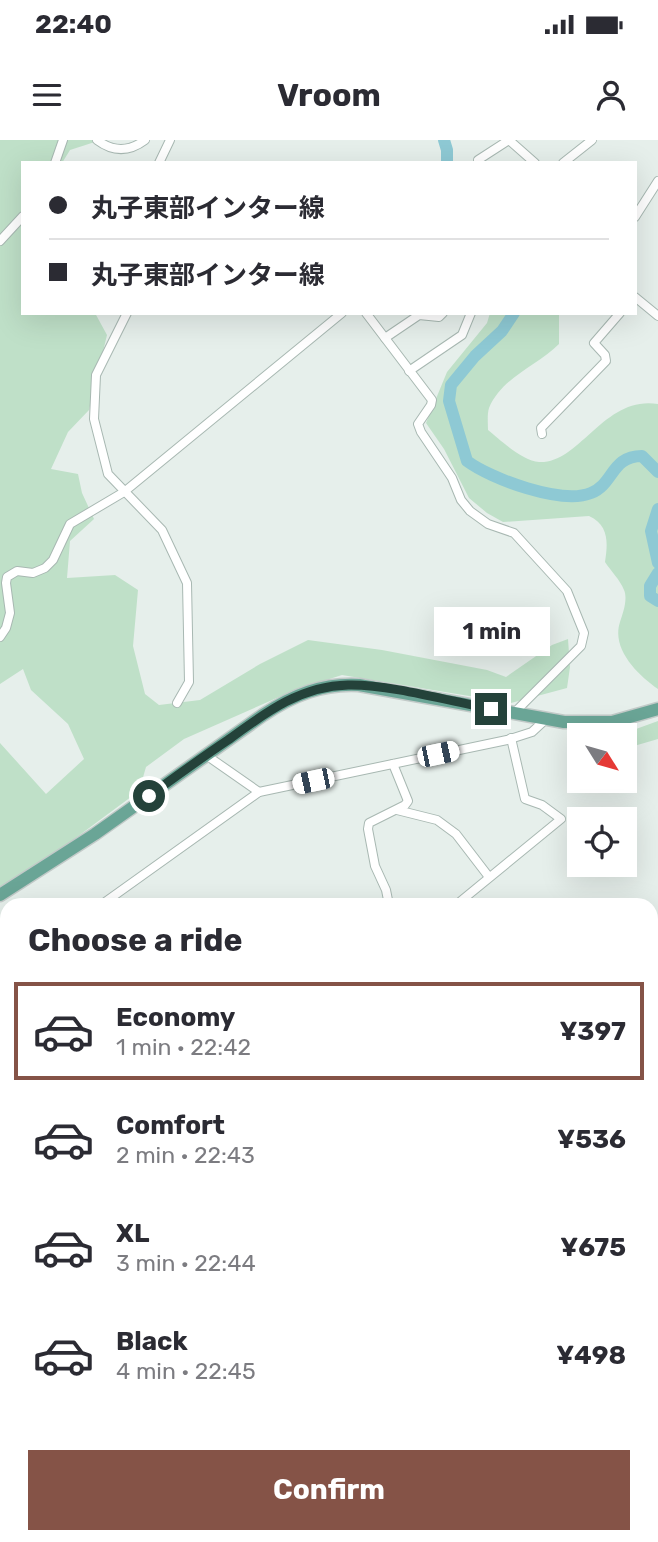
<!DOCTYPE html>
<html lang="en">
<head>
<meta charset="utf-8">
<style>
	body { margin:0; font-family:Rubik,"Noto Sans JP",sans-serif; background:#f7f7f7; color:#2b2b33; height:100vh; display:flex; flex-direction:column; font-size:26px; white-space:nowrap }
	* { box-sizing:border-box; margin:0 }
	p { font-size:23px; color:#7c7c81 }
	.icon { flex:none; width:38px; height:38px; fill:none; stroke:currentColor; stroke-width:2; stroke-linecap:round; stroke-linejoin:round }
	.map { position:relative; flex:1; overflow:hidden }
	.side { position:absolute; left:0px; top:758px; width:658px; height:646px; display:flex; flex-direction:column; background:#fff; border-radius:21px 21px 0 0; box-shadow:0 7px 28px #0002 }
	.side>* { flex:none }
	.banner { position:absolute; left:21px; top:21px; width:616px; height:154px; border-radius:0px; box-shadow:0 7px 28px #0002; display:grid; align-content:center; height:154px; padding:0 28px; background:#fff }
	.needle { width:46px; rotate:127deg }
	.buttons { position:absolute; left:567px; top:583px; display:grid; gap:14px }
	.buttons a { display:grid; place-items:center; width:70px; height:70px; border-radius:0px; background:#fff; box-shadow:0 7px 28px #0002; font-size:35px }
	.end { position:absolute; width:32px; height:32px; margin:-16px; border:9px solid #24423a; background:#fff; box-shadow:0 0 0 4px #fff }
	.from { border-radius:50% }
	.bubble { position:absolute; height:49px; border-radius:0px; background:#fff; box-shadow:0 7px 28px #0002; font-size:23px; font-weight:700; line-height:49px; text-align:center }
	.car { position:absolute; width:21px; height:42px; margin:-21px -10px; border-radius:9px; box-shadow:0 0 5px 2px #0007; background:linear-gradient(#fff 24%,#345 0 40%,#fff 0 76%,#345 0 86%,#fff 0) }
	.banner b { display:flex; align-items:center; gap:24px; height:66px; font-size:26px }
	.banner b+b { border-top:2px solid #e1e1e2 }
	.banner i { width:18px; height:18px; background:#2b2b33 }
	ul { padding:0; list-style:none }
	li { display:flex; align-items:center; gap:21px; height:98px; margin:0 14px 10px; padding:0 14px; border:4px solid transparent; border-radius:0px }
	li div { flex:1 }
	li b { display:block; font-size:26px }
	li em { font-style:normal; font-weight:700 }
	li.current { border-color:#855347 }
	li>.icon { width:63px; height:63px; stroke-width:1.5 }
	h2 { padding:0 28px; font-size:32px; line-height:84px }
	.cta { display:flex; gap:14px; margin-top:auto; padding:14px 28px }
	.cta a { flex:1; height:80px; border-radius:0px; background:#855347; color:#fff; font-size:28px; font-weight:700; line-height:80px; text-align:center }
	.status { display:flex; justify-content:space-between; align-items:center; height:49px; padding:0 35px; background:#fff; direction:ltr }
	.status svg { height:19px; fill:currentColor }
	header { display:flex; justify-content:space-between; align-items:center; height:91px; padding:0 28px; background:#fff; font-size:32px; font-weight:700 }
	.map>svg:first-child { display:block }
	.green { fill:#bfe0c8 }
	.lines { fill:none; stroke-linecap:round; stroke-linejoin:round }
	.river { stroke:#8ec9d4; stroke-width:12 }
	.minor-casing { stroke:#a8b8b2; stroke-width:10 }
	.primary-casing { stroke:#c2cac8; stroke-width:15 }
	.minor { stroke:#fff; stroke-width:8 }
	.primary { stroke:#6aa596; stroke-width:12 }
	.rail-casing { stroke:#5f7d75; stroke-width:4.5 }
	.rail { stroke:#f7fbf9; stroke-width:2; stroke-dasharray:5; stroke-linecap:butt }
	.route { stroke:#24423a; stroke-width:9 }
</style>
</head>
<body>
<div class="status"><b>22:40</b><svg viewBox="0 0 49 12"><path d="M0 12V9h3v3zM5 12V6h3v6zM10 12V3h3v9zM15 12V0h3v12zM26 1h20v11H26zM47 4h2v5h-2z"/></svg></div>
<header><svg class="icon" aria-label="menu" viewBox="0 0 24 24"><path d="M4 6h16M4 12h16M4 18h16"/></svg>Vroom<svg class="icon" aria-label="person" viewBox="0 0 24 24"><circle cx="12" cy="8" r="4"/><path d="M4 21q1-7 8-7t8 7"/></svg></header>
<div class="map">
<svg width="658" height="1402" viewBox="0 0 658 1402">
	<rect width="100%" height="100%" fill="#e6efeb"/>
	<g class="green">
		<polygon points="0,0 101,0 70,10 62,23 23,23 23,173 95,173 107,195 89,270 68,292 51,329 78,334 82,353 94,379 70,401 67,438 115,435 138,450 133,506 145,554 159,565 200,560 260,524 308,500 382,510 487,530 506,537 552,505 568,499 570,527 567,548 511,563 342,535 295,550 184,599 146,627 139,651 50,717 0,749 0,603 46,654 84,619 68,584 31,550 23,529 0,544"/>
		<path d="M490 173 559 175V204C537 226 502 237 489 268 487 274 488 284 488 290 500 300 523 321 539 322 580 324 604 255 658 264V549C638 535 611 509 620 482 623 473 628 459 624 450 620 440 611 431 605 422 608 403 609 385 589 376L503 382 487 373 469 358 444 309 426 283 447 232 487 183Z"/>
		<polygon points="658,581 658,599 634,606 625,612 625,595 622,595 625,593"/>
		<polygon points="173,1397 261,1397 263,1402 170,1402"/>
	</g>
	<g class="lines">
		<g class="river">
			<polyline points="444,0 447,10 447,23"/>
			<path d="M514 173 502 191 475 216 451 245 449 261 467 321C491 339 562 365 591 353 614 344 611 316 642 316L658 332"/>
			<polyline points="658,369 651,391 658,423"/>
			<polyline points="658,433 650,446 650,456 658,461"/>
			<polyline points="152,1396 153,1402"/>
			<polyline points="438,1402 438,1396"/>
		</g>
		<g class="minor-casing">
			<g id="minor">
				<path d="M97 0C113 12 129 12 145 0"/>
				<polyline points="478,20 509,0 535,23"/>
				<polyline points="55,23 63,0"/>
				<polyline points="159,23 170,0"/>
				<polyline points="563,23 592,0"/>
				<polyline points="635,77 658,41"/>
				<polyline points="0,101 23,76"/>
				<polyline points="635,157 658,176"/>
				<polyline points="127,173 96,235 94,279 108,334 162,390 187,443 189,542 177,563"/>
				<polyline points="366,173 432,260 431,265 418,284 421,292 452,338 461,360 470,371 488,384 514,393 567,451 584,493 581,506 513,574"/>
				<polyline points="385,198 419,175 439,177 443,173"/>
				<polyline points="409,231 462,195 471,173"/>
				<polyline points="542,294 541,288 606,221 605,215 594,203 620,173"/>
				<polyline points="0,497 6,488 10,473 6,443 7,437 17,431 33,433 45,428 53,420 70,384 124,352 342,173"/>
				<polyline points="206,615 259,652"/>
				<polyline points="397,670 437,680 456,694 489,737"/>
				<polyline points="101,765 259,652 507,600 532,592 545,580"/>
				<polyline points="389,765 386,750 375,726 368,689 369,683 405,665 408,661 393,624"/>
				<polyline points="456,765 561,679 542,665 525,659 511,598"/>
				<polyline points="0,828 7,824"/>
				<polyline points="0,912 1,913"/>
				<polyline points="651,1281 658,1275"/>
				<polyline points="83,1402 89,1396"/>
			</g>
		</g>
		<g class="primary-casing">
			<path id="primary" d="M0 755 95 694 263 575C293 555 322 543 359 545L564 582H612L658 569"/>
		</g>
		<use href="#minor" class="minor"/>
		<use href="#primary" class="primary"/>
		<g class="rail-casing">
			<g id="rail">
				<polyline points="651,1244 658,1240"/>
				<polyline points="0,1391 7,1389"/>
			</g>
		</g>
		<use href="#rail" class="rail"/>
	</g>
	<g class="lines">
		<path class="route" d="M149 656C175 637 201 618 228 600 265 573 300 546 348 545 389 544 449 561 491 569"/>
	</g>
</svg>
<div class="buttons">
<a><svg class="needle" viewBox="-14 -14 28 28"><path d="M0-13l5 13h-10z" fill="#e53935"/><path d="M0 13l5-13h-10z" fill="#7c7c81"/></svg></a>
<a><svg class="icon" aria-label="locate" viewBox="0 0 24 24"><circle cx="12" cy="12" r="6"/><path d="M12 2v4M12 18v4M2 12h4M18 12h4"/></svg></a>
</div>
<i class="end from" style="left:149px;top:656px"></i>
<i class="end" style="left:491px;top:569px"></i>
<div class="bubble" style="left:434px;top:467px;width:116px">1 min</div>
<i class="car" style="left:438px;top:614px;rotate:78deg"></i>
<i class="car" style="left:313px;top:641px;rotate:258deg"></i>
<div class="banner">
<b><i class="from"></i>丸子東部インター線</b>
<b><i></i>丸子東部インター線</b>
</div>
<section class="side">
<h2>Choose a ride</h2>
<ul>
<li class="current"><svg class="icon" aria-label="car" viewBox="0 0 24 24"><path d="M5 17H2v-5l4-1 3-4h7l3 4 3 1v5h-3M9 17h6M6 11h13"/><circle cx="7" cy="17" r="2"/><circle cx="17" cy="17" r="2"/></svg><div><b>Economy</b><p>1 min · 22:42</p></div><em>¥397</em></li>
<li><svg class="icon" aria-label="car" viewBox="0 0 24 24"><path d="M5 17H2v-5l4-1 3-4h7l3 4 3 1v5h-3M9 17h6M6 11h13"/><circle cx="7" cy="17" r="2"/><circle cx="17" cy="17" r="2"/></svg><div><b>Comfort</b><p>2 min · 22:43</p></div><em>¥536</em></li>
<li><svg class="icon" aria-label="car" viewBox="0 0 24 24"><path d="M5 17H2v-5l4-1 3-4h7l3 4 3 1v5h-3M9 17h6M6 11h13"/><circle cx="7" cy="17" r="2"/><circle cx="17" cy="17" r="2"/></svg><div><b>XL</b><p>3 min · 22:44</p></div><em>¥675</em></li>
<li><svg class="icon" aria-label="car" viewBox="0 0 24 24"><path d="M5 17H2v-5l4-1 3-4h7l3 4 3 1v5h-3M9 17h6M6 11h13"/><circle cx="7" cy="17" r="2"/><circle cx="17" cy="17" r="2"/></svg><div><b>Black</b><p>4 min · 22:45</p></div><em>¥498</em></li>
</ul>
<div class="cta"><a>Confirm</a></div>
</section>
</div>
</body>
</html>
